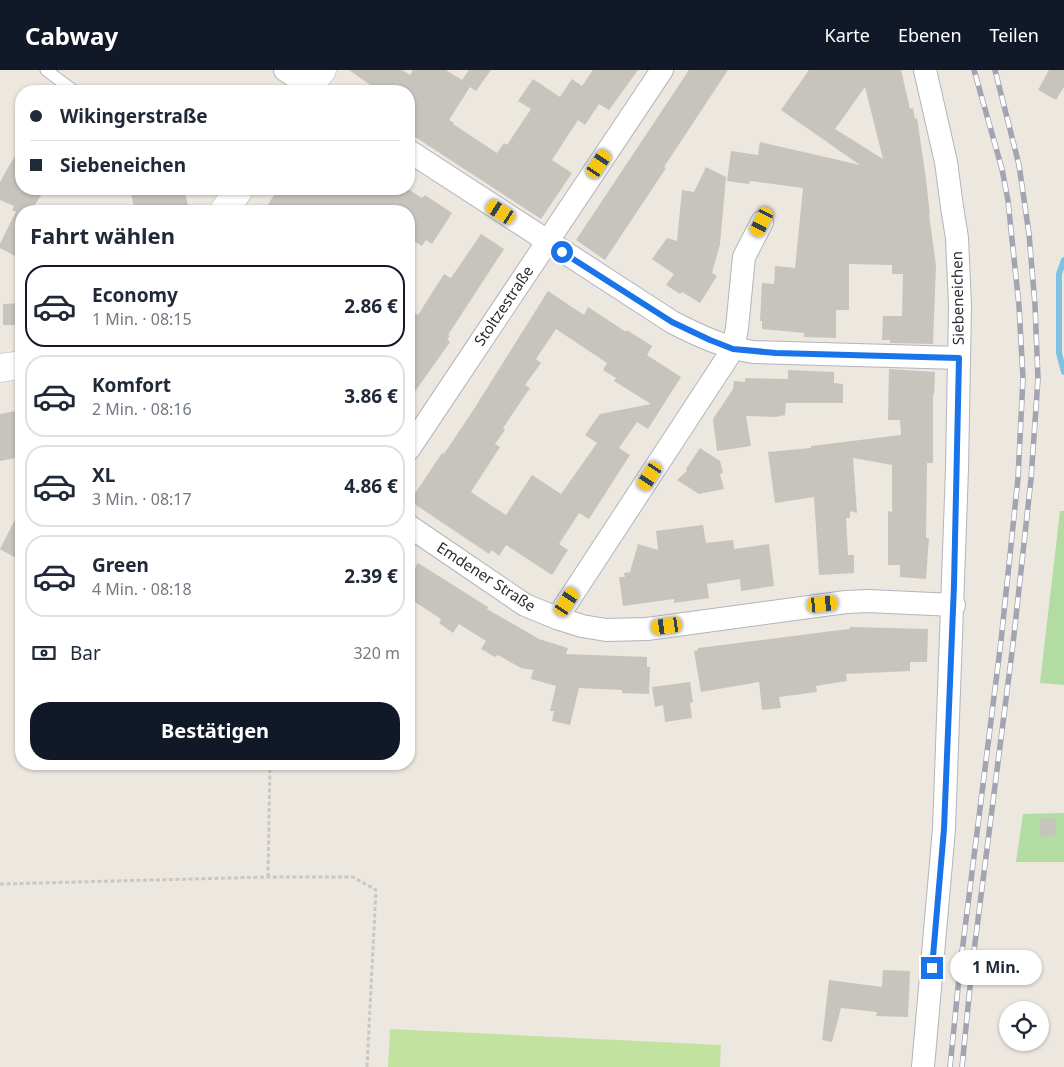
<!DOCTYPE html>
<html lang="de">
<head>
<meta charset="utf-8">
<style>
	body { margin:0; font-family:"Noto Sans",sans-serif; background:#f2f2f3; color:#1f2937; height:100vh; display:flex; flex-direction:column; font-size:19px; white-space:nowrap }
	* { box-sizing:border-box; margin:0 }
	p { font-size:16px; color:#747a83 }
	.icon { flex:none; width:28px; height:28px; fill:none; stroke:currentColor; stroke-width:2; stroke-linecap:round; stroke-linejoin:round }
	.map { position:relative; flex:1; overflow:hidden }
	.side { position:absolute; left:15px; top:135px; width:400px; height:565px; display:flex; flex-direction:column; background:#fff; border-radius:20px; box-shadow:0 1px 4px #0004 }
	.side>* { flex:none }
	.guide { position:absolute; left:15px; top:15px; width:400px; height:110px; border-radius:20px; box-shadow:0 1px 4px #0004; display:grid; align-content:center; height:110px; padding:0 15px; background:#fff }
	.buttons { position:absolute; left:999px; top:931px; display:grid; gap:10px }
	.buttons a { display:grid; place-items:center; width:50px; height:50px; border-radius:50%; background:#fff; box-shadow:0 1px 4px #0004; font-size:25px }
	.end { position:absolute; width:22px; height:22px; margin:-11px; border:6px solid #1a73e8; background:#fff; box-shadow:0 0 0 2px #fff }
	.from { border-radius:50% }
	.bubble { position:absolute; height:35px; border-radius:18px; background:#fff; box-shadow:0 1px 4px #0004; font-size:16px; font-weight:700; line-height:35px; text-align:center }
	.car { position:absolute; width:15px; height:30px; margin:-15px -8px; border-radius:6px; box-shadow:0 0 4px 1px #0007; background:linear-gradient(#f5c518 24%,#345 0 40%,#f5c518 0 76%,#345 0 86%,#f5c518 0) }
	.guide b { display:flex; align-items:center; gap:18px; height:48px; font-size:19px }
	.guide b+b { border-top:1px solid #e0e1e3 }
	.guide i { width:12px; height:12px; background:#1f2937 }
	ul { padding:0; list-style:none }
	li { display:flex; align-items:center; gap:15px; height:82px; margin:0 10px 8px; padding:0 5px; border:2px solid #e0e1e3; border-radius:20px }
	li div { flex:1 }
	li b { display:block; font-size:19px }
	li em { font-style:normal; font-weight:700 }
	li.active { border-color:#111827 }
	li>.icon { width:45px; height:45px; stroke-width:1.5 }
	h2 { padding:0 15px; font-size:22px; line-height:60px }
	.pay { display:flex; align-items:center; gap:12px; height:55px; padding:0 15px; font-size:19px }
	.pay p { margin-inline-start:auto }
	.cta { display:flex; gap:10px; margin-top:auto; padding:10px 15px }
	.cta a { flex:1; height:58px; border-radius:20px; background:#111827; color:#fff; font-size:20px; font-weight:700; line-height:58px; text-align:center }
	header { display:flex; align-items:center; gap:30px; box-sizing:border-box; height:70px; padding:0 25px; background:#111827; color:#fff }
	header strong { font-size:24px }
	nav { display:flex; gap:28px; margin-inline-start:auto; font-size:18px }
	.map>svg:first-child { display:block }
	.green { fill:#b3dca2 }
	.pitch { fill:#c2e29f }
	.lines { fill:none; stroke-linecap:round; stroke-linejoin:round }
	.stream { stroke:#7ec2e2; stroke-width:6 }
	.building { fill:#c7c4be; fill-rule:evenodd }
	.service-casing { stroke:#b3b4bd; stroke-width:13 }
	.minor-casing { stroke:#b3b4bd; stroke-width:24 }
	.tertiary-casing { stroke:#b3b4bd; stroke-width:29 }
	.path { stroke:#c8c8c8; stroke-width:3; stroke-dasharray:4 2.5; stroke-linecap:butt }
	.service { stroke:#fff; stroke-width:11 }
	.minor { stroke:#fff; stroke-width:22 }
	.tertiary { stroke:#fff; stroke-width:28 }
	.rail-casing { stroke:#a2a4b3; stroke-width:5.5 }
	.rail { stroke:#fff; stroke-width:4; stroke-dasharray:11; stroke-linecap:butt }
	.route { stroke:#1a73e8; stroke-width:6 }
	.labels { text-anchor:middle; stroke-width:4; stroke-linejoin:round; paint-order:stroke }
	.street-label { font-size:15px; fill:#2b2b2b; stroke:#fff }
</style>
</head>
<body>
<header>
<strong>Cabway</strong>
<nav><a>Karte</a><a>Ebenen</a><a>Teilen</a></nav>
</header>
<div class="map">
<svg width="1064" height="997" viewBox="0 0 1064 997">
	<rect width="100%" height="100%" fill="#ece7df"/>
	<g class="green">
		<polygon points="1060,441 1064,441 1064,615 1040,613"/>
		<polygon points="1064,743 1064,792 1016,792 1023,744"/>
	</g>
	<polygon class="pitch" points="390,959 721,975 720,997 388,997"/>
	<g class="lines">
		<polyline class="stream" points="1064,190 1059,204 1059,283 1064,302"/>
	</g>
	<g class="building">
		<polygon points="349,0 402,0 410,5 413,0 446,0 462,10 469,0 491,0 476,21 470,17 449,50 454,53 453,54 497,83 504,73 507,75 531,39 518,31 533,9 560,27 572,9 582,16 593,0 638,0 609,40 599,34 585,55 578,50 552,90 572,103 541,149 409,63 409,21 379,21"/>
		<polygon points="689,0 728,0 664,97 666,98 605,190 576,170"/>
		<path d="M809 0H901L910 39 913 38 915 49 917 48 926 109 930 145H929L936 195 933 274 890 273V270H882L883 246H902L903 204H892V195L849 194V240H836V268L804 267V263L762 259V251H760L762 213 774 214 775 196 795 198 803 118 750 111 749 114 727 111 731 81 758 85 760 72 860 95 781 40ZM865 17 883 89 835 59Z"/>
		<polygon points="1049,0 1064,0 1064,17 1056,30 1038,20"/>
		<polygon points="21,75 21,119 45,119 31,141 21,141 21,189 0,178 0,174 16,141 12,141 14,136 0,130 0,112"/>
		<polygon points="706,97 726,107 720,174 712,203 717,206 700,233 682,222 680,224 666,215 674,204 652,189 667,168 677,171 682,120 694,122"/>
		<polygon points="148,119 184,119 188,135 182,136 184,141 135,141 131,124"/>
		<polygon points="278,119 408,119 422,128 425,125 452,143 432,174 426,170 422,176 409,168 409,141 276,141 267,136"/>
		<polygon points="481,164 504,179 448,265 450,266 447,269 450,272 409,330 409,252 415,243 418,245 444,204 451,208"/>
		<path d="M548 221 584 245 588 237 626 262 627 260 652 276 647 285 681 307 648 359 637 352 619 378 630 385 589 449 579 443 559 474 568 480 552 505 506 475 499 486 492 480 489 484 410 431 442 383 444 384 474 339ZM556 259 607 293 603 300 616 308 614 311 651 334 600 344 585 365 597 373 561 424 532 405 506 445 471 422 500 377 495 374 505 360 503 358 530 318 525 315 541 293 536 289Z"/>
		<polygon points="21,233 21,255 3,255 3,234"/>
		<polygon points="889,299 935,302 934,325 933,325 933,393 927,393 926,468 929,468 926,509 900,507 900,495 888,495 888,441 892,442 892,395 853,388 857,443 850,441 850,448 846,448 848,485 854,485 854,503 819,505 814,427 775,433 768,382 811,378 811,376 901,365 900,350 888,350"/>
		<polygon points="788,300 834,302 834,313 843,314 843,333 786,333 785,345 776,347 746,346 751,376 717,381 713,349 733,319 734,311 745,312 745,308 788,309"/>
		<polygon points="21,340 21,387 0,391 0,344"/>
		<polygon points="700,378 720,391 723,403 720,404 724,419 699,424 677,410 687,401 686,399"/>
		<polygon points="21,438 21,491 0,479"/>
		<polygon points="703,455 706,473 733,470 734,479 769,474 774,516 741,521 740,509 707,514 709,528 674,533 674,529 623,536 619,507 625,507 624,503 630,502 638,474 658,480 656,461"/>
		<polygon points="418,493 488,537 487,539 539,569 568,578 566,584 647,587 647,597 650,597 649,624 622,623 622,620 579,618 570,655 552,651 554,641 550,641 556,616 531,609 533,600 521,598 498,585 495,587 481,579 486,571 459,554 453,563 439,553 441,549 409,528 409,508"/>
		<polygon points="850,557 928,559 927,592 910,592 910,601 846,604 847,611 816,616 817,622 779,627 781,638 771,639 762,640 759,612 701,622 694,581 698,580 698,578 840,560 850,559"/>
		<polygon points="690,612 693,632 690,633 692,648 665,652 663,635 655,637 652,617"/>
		<polygon points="1055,748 1056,765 1040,767 1039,749"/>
		<polygon points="883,900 910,901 908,947 876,946 877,942 841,938 832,972 822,970 829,910 882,917"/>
	</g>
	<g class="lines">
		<g class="service-casing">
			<polyline id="service" points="46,0 74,21"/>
		</g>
		<g class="minor-casing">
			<g id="minor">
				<polyline points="285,0 317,21"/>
				<path d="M409 81 672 252C699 266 723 277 753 282L959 288"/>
				<polyline points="409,379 662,0"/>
				<polyline points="409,456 525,535 557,548 582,556 606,560 647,559 846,532 868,531 954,535"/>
				<polyline points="557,548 733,279 737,258 744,187 762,152"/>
				<polyline points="923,997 944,759 957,399 960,236 957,168 952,137 946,92 925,0"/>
			</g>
		</g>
		<g class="tertiary-casing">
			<g id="tertiary">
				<polyline points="305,21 322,0"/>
				<polyline points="224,141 239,119"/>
				<polyline points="0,298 21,295"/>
			</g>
		</g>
		<g class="path">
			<polyline points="268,807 270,694"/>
			<polyline points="0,814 268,807 353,807 376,820 367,997"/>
		</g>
		<use href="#service" class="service"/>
		<use href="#minor" class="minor"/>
		<use href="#tertiary" class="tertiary"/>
		<g class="rail-casing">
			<g id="rail">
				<polyline points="950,997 960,898 1001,571 1018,408 1023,308 1019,236 1008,131 1002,99 974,0"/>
				<polyline points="962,997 972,897 1013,574 1031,409 1038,309 1035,235 1029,164 1019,95 995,0"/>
			</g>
		</g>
		<use href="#rail" class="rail"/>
	</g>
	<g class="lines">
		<polyline class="route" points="562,182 672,252 710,270 733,279 776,283 959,288 954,515 944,759 932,898"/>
	</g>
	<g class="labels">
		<g class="street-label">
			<text transform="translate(958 228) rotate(-91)" y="5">Siebeneichen</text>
			<text transform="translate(504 236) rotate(-56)" y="5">Stoltzestraße</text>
			<text transform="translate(486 507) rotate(33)" y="5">Emdener Straße</text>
		</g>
	</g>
</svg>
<div class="buttons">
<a><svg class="icon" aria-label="locate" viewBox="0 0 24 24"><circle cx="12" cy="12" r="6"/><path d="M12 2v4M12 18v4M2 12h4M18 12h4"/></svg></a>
</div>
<i class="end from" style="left:562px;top:182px"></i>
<i class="end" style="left:932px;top:898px"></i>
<div class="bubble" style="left:950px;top:880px;width:92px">1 Min.</div>
<i class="car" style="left:599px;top:94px;rotate:34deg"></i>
<i class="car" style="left:501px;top:142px;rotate:303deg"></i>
<i class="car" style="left:762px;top:152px;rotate:207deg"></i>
<i class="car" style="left:650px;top:406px;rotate:213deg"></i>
<i class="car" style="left:567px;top:532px;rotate:33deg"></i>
<i class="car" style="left:823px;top:534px;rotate:84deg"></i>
<i class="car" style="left:667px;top:556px;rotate:262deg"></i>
<div class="guide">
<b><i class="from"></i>Wikingerstraße</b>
<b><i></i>Siebeneichen</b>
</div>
<section class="side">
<h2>Fahrt wählen</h2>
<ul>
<li class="active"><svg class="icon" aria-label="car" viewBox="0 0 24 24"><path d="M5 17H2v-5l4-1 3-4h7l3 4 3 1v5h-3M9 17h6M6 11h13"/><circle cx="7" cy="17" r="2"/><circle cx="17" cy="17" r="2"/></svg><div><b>Economy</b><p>1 Min. · 08:15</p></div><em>2.86 €</em></li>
<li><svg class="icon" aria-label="car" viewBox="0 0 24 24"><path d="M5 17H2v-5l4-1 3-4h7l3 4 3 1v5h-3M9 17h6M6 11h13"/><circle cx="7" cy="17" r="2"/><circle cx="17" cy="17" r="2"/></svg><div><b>Komfort</b><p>2 Min. · 08:16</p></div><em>3.86 €</em></li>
<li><svg class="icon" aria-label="car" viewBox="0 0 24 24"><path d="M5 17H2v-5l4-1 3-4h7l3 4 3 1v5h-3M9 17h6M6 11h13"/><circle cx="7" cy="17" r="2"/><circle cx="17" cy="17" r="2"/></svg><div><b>XL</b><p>3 Min. · 08:17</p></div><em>4.86 €</em></li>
<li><svg class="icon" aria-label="car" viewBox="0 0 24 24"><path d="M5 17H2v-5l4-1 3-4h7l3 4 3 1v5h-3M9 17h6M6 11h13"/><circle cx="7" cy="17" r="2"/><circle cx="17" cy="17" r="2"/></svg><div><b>Green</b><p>4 Min. · 08:18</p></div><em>2.39 €</em></li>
</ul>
<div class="pay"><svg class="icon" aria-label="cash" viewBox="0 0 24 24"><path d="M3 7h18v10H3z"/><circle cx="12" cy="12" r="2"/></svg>Bar<p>320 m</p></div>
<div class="cta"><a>Bestätigen</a></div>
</section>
</div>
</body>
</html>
